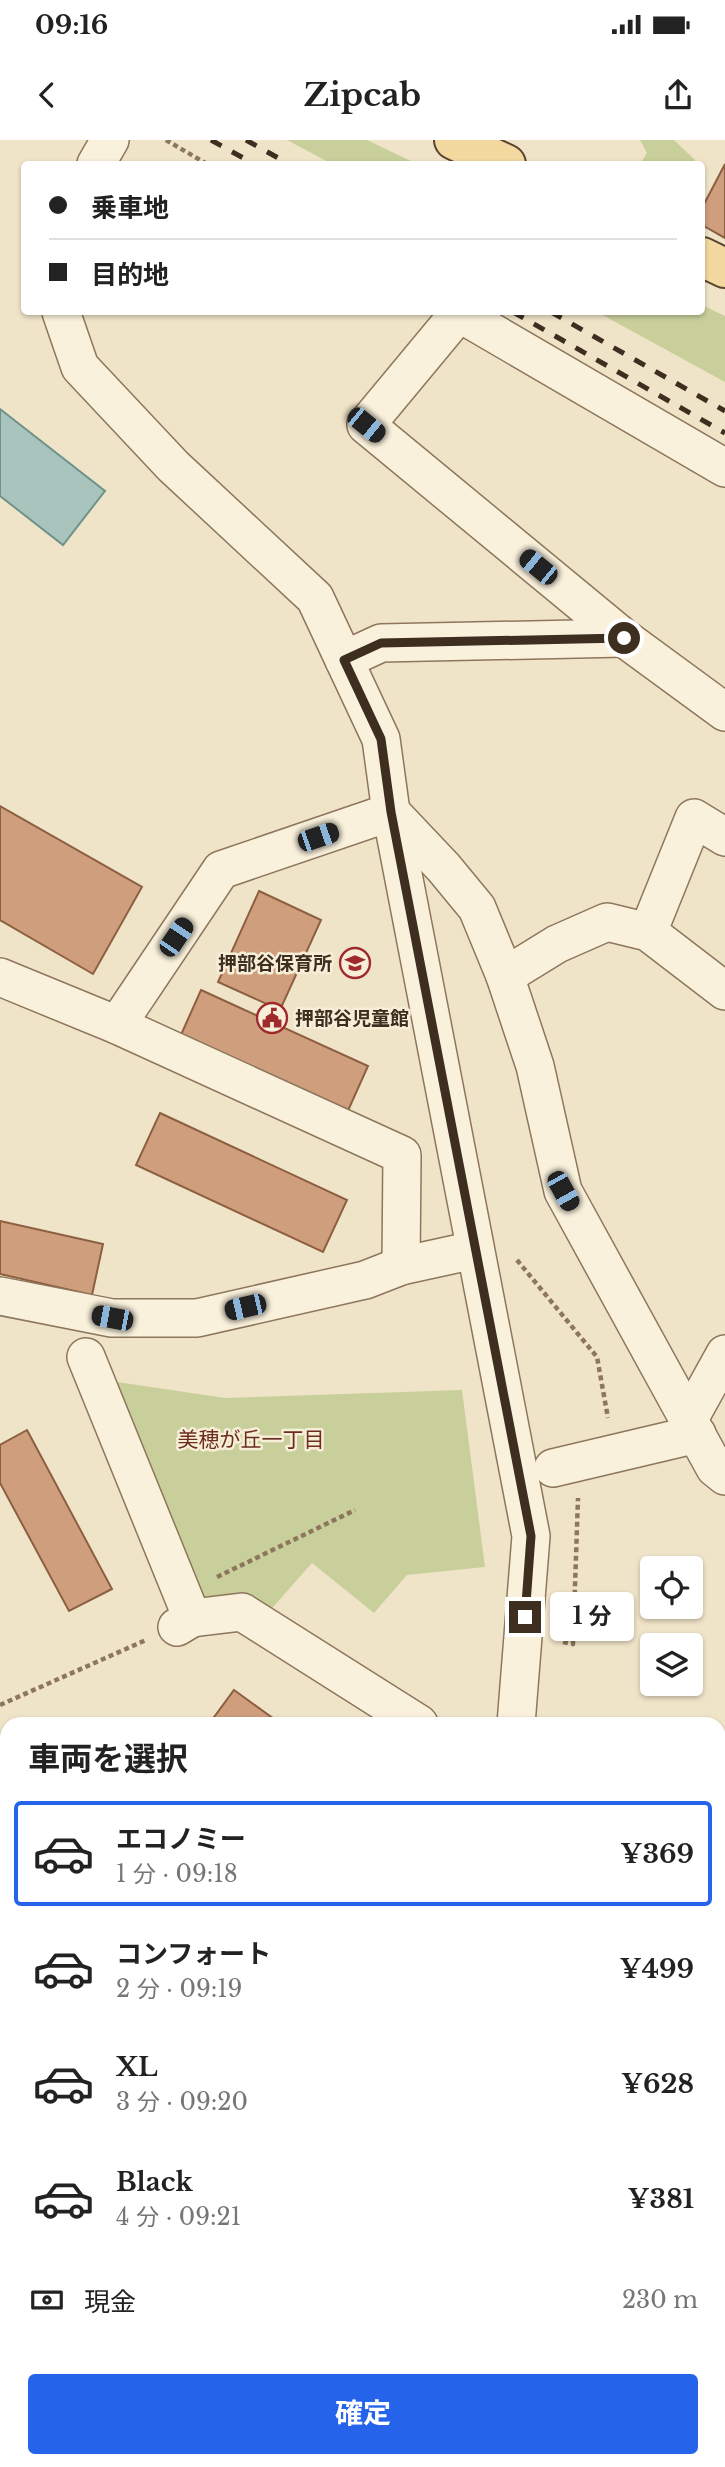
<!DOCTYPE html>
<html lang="ja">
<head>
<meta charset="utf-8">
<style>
	body { margin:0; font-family:"Libre Baskerville","Noto Sans JP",serif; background:#f2f2f2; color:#222; height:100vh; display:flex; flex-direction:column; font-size:26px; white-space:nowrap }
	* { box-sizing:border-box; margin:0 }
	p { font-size:23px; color:#767676 }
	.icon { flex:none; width:38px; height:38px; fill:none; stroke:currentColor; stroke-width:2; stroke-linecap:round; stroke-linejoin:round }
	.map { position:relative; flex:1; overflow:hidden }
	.side { position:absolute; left:0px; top:1577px; width:726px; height:751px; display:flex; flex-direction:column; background:#fff; border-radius:21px 21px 0 0; box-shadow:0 2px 5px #0004 }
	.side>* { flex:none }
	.banner { position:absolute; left:21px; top:21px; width:684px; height:154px; border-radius:7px; box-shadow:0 2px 5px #0004; display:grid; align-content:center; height:154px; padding:0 28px; background:#fff }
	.fabs { position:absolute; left:640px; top:1416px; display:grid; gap:14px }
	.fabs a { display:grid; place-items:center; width:63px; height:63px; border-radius:7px; background:#fff; box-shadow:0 2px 5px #0004; font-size:35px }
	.end { position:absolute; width:32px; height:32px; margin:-16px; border:9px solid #3d2e20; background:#fff; box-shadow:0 0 0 4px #fff }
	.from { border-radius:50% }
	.bubble { position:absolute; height:49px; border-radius:7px; background:#fff; box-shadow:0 2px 5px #0004; font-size:23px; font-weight:700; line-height:49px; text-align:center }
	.car { position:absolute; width:21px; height:42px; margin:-21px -10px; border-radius:9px; box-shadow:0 0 5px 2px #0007; background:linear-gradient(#222 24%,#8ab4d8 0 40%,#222 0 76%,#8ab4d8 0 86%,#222 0) }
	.banner b { display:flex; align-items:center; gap:24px; height:66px; font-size:26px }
	.banner b+b { border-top:2px solid #e0e0e0 }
	.banner i { width:18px; height:18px; background:#222 }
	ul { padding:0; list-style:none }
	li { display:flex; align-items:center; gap:21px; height:105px; margin:0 14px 10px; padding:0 14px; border:4px solid transparent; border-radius:7px }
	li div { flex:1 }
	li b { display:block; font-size:26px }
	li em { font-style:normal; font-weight:700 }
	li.on { border-color:#2563eb }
	li>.icon { width:63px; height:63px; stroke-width:1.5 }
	h2 { padding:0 28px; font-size:32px; line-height:84px }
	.pay { display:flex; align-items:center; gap:18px; height:77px; padding:0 28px; font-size:26px }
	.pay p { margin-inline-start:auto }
	.button { display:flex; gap:14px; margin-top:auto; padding:14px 28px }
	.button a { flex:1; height:80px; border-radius:7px; background:#2563eb; color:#fff; font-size:28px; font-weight:700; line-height:80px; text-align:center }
	.status { display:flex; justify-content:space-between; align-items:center; height:49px; padding:0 35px; background:#fff; direction:ltr }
	.status svg { height:19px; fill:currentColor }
	header { display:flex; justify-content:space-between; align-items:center; height:91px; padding:0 28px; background:#fff; font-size:32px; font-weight:700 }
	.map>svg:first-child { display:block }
	.green { fill:#c9cf9b }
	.water { fill:#a9c4bc; stroke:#6f938a; stroke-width:2 }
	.building { fill:#cf9f7d; stroke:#8d5f41; stroke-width:2 }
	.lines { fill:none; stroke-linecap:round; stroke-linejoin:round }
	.minor-casing { stroke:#8d765c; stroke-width:40 }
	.major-casing { stroke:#5b4430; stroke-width:42 }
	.path { stroke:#8d765c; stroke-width:4.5; stroke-dasharray:5 3.5; stroke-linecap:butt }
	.minor { stroke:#faf1dc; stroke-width:37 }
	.major { stroke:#f3d9a0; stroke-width:38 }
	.rail { stroke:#3d2e20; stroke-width:5; stroke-dasharray:12 12; stroke-linecap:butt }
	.route { stroke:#3d2e20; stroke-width:9 }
	.labels { text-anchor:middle; stroke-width:5; stroke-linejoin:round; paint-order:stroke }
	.poi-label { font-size:19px; font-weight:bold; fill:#3d2e20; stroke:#f7eed8; text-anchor:end }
	.neighbourhood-label { font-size:21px; fill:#6b2e1e; stroke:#f7eed8 }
</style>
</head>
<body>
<div class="status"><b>09:16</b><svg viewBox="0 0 49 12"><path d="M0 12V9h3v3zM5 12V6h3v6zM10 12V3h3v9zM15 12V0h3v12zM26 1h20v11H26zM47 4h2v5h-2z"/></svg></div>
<header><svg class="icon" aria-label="back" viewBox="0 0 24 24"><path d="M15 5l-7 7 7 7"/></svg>Zipcab<svg class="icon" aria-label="share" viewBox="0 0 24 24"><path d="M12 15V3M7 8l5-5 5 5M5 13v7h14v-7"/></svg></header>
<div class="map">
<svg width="725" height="2327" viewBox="0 0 725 2327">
	<rect width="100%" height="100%" fill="#f0e4c8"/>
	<g class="green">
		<polygon points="287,0 367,0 417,24 332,24"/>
		<polygon points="640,0 674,0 695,20 692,24 640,24 647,13"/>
		<polygon points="702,165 725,176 725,242 597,172 702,172"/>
		<polygon points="104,1240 225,1258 462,1250 485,1427 407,1435 374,1473 312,1423 267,1474 208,1488"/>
		<polygon points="88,2320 319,2320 319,2327 86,2327"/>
	</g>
	<g class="water">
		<polygon points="0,269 105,351 63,405 0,356"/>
		<polygon points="725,2006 725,2327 487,2327 492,2320 719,2320 719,2014"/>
	</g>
	<g class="building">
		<polygon points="725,24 725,98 702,85 702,68"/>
		<polygon points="0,666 142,747 93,834 0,780"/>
		<polygon points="259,751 321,780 280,870 218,842"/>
		<polygon points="201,850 368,926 347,973 180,897"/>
		<polygon points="160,973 347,1060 323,1112 136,1025"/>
		<polygon points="0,1081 103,1104 92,1155 0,1134"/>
		<polygon points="27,1290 112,1449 69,1471 0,1343 0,1305"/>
		<polygon points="234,1550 281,1584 209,1584"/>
		<polygon points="0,1802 7,1806 7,1881 0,1877"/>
		<polygon points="0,2020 7,2024 6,2095 0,2091"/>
	</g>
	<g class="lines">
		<g class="minor-casing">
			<g id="minor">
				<polyline points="96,24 110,0"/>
				<polyline points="61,172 80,227 173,326 315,458 381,599 391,672 531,1396 516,1584"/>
				<polyline points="725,328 459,173 366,285 624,498 725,572"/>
				<polyline points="344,520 381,503 624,498"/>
				<polyline points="648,792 694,678 725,697"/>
				<polyline points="505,836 557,804 607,782 648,792 725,851"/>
				<polyline points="0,837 117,885 402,1015 401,1126"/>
				<polyline points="117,885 221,730 391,672 444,728 477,768 505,836 535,926 563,1051 715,1328 725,1336"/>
				<polyline points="0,1156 112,1178 197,1178 365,1140 401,1126 474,1110"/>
				<polyline points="86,1217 192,1478 177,1487"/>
				<polyline points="689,1279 725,1214"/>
				<polyline points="553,1328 697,1294"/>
				<polyline points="192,1478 242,1472 419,1584"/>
				<polyline points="719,1897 725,1895"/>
				<polyline points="0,1913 7,1917"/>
				<polyline points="0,2294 7,2290"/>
				<polyline points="42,2320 42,2327"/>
				<polyline points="384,2327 388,2320"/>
			</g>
		</g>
		<g class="major-casing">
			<g id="major">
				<polyline points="454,0 506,24"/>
				<polyline points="702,117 725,128"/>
			</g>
		</g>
		<g class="path">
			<polyline points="166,0 207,24"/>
			<polyline points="517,1120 597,1217 608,1278"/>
			<polyline points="217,1437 355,1370"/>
			<polyline points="563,1502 573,1504 578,1358"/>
			<polyline points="0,1565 146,1500"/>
		</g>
		<use href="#minor" class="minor"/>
		<use href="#major" class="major"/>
		<g class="rail">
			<polyline points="211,0 254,24"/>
			<polyline points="246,0 289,24"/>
			<polyline points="513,172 725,293"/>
			<polyline points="551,172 725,271"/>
		</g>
	</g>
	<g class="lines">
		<polyline class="route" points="525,1477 531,1396 391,672 381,599 344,520 381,503 624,498"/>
	</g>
	<defs>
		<g id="school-ring" transform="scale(1.575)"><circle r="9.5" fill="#f7eed8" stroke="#9e2a2b" stroke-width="1.5"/><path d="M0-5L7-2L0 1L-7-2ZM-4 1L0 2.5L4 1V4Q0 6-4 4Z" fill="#9e2a2b"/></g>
		<g id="civic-ring" transform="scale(1.575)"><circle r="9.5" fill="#f7eed8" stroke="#9e2a2b" stroke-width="1.5"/><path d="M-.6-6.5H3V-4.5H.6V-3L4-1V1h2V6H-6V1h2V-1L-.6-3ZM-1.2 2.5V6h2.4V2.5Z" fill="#9e2a2b"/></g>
	</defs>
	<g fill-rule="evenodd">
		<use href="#school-ring" x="355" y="823"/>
		<use href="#civic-ring" x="272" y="878"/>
	</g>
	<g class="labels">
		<g class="poi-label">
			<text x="332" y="830">押部谷保育所</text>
			<text x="295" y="885" text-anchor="start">押部谷児童館</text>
		</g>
		<g class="neighbourhood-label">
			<text x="251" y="1307">美穂が丘一丁目</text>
		</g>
	</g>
</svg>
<div class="fabs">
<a><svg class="icon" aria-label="locate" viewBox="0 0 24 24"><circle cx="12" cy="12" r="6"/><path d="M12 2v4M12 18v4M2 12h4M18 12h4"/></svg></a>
<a><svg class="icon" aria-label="layers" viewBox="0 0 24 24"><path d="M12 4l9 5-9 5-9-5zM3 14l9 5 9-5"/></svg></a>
</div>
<i class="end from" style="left:624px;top:498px"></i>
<i class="end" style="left:525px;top:1477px"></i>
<div class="bubble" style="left:550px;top:1452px;width:84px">1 分</div>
<i class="car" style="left:366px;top:285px;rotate:129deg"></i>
<i class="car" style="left:538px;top:427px;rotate:309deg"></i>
<i class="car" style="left:318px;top:697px;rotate:71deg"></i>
<i class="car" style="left:176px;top:797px;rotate:34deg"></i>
<i class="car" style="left:563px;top:1051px;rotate:151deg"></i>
<i class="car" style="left:245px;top:1167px;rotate:257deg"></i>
<i class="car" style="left:112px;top:1178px;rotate:281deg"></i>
<div class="banner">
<b><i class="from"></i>乗車地</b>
<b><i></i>目的地</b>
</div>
<section class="side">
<h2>車両を選択</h2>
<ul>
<li class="on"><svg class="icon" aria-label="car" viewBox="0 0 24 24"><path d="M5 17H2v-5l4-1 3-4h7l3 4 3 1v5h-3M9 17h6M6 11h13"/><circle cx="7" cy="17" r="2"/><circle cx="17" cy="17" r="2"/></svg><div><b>エコノミー</b><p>1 分 · 09:18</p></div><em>¥369</em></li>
<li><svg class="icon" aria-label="car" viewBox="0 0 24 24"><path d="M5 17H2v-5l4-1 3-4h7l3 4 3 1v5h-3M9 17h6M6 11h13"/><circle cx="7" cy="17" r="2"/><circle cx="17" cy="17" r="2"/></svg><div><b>コンフォート</b><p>2 分 · 09:19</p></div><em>¥499</em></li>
<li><svg class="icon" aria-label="car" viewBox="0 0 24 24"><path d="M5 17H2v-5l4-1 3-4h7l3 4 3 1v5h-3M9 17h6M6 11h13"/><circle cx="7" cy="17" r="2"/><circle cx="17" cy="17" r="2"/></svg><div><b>XL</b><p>3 分 · 09:20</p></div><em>¥628</em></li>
<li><svg class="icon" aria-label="car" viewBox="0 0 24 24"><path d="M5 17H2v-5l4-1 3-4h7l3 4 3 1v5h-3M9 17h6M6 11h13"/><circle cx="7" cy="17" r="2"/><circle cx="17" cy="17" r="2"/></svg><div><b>Black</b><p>4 分 · 09:21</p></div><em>¥381</em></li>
</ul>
<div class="pay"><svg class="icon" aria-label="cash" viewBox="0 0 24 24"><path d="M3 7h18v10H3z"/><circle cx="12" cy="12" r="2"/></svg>現金<p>230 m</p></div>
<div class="button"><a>確定</a></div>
</section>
</div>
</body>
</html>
